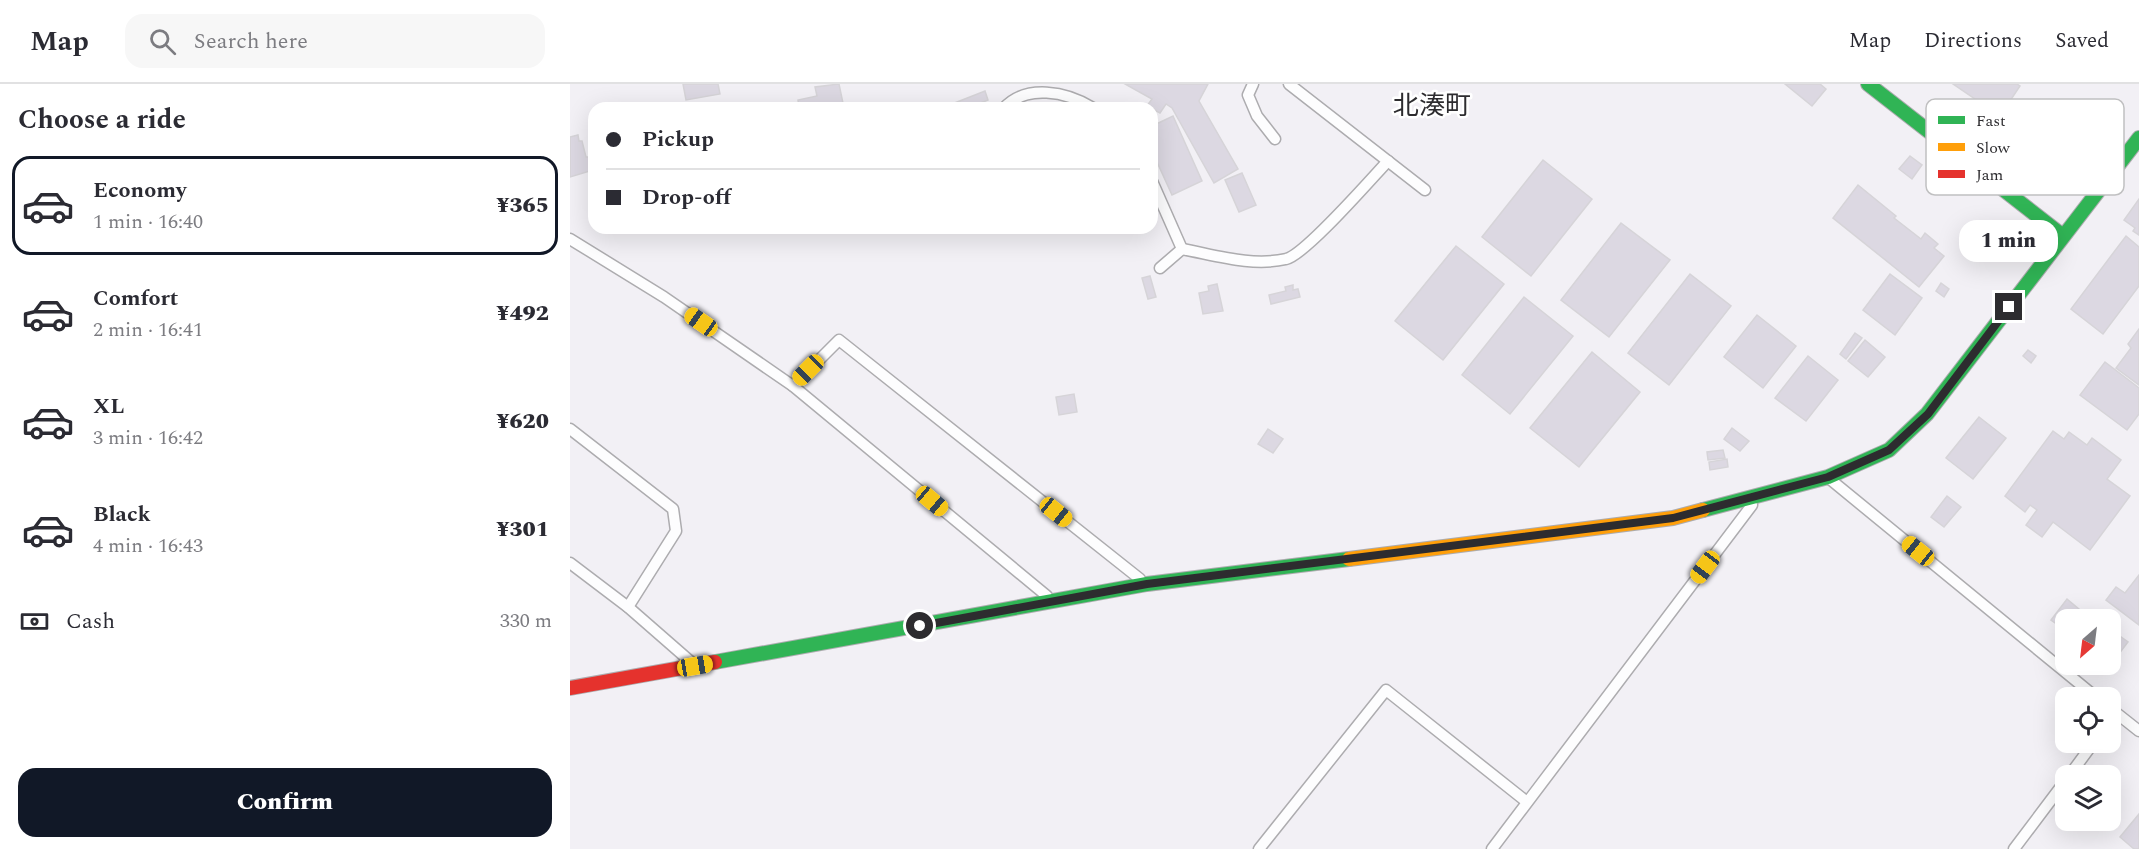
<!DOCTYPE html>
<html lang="en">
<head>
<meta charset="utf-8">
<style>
	body { margin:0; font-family:Spectral,"Noto Sans JP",serif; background:#f7f7f7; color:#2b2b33; height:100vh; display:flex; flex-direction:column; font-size:22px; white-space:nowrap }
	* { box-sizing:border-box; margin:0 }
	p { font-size:20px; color:#7c7c81 }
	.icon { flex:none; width:33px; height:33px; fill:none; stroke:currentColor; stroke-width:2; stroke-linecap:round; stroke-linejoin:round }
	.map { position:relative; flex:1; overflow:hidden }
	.details { display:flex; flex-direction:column; background:#fff; width:570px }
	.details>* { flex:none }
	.banner { position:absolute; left:18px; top:18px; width:570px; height:132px; border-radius:18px; box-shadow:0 6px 24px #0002; display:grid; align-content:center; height:132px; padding:0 18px; background:#fff }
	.needle { width:39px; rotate:208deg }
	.controls { position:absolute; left:1485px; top:525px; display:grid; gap:12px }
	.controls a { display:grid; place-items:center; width:66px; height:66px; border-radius:12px; background:#fff; box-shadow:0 6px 24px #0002; font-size:30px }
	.end { position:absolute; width:27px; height:27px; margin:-14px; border:8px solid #2d2c2f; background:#fff; box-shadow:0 0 0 3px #fff }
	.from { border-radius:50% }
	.bubble { position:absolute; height:42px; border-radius:18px; background:#fff; box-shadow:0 6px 24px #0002; font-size:20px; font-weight:800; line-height:42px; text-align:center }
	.car { position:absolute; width:18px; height:36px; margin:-18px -9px; border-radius:8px; box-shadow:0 0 4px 2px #0007; background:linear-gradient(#f5c518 24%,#345 0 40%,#f5c518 0 76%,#345 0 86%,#f5c518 0) }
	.banner b { display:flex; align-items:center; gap:21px; height:57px; font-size:22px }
	.banner b+b { border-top:2px solid #e1e1e2 }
	.banner i { width:15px; height:15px; background:#2b2b33 }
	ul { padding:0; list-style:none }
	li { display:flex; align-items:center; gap:18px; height:99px; margin:0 12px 9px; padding:0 6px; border:3px solid transparent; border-radius:18px }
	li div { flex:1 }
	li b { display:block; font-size:22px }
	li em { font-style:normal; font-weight:800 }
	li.selected { border-color:#111827 }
	li>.icon { width:54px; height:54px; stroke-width:1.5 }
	h2 { padding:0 18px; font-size:27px; line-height:72px }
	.pay { display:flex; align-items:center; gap:15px; height:66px; padding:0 18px; font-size:22px }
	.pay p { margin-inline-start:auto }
	.action { display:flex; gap:12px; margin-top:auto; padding:12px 18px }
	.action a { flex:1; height:69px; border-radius:18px; background:#111827; color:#fff; font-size:24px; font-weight:800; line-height:69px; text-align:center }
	header { display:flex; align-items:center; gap:36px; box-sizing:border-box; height:84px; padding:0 30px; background:#fff; border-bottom:2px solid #e1e1e2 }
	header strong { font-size:28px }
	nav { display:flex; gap:33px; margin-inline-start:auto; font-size:21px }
	.search { width:420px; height:54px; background:#f7f7f7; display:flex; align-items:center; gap:15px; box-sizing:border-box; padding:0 21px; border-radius:18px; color:#7c7c81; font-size:22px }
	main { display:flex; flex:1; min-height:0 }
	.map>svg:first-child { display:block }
	.building { fill:#dcd8e2; stroke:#d6d4d8; stroke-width:1.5 }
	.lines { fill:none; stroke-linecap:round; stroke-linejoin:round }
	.lane-casing { stroke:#adacaf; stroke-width:13 }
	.fast-casing { stroke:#adacaf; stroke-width:16 }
	.slow-casing { stroke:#adacaf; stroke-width:16 }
	.jam-casing { stroke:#adacaf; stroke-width:16 }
	.lane { stroke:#fdfdfe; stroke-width:10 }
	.fast { stroke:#30b455; stroke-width:14 }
	.slow { stroke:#ff9f0a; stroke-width:14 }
	.jam { stroke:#e5322d; stroke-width:14 }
	.route { stroke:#2d2c2f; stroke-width:8 }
	.labels { text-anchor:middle; stroke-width:5; stroke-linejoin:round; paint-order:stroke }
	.quarter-label { font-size:26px; fill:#2d2c2f; stroke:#fff }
	.key { fill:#fff; stroke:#c0c0c1; stroke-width:1.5 }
	.key-label { font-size:16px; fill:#2d2c2f }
</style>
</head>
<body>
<header>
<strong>Map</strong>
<div class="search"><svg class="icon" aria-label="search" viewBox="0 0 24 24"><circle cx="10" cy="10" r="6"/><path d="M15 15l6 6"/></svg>Search here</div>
<nav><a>Map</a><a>Directions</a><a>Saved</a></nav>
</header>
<main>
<section class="details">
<h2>Choose a ride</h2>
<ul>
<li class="selected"><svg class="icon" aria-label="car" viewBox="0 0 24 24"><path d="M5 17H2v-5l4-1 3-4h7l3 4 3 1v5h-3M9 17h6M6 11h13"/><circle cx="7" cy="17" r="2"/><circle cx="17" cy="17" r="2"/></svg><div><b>Economy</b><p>1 min · 16:40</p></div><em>¥365</em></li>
<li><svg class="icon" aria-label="car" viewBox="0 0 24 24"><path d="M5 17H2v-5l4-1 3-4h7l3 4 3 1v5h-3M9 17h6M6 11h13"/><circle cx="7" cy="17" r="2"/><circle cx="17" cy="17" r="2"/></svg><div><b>Comfort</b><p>2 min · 16:41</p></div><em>¥492</em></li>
<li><svg class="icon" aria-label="car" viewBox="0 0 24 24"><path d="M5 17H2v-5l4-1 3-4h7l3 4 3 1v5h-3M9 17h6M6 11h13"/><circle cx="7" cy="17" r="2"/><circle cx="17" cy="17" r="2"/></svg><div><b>XL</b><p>3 min · 16:42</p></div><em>¥620</em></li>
<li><svg class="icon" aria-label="car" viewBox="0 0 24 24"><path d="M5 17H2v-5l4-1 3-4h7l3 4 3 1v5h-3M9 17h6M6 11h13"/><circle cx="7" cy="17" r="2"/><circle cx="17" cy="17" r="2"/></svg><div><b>Black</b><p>4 min · 16:43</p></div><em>¥301</em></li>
</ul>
<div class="pay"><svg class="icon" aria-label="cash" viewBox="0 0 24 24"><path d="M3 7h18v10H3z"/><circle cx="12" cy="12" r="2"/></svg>Cash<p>330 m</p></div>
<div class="action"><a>Confirm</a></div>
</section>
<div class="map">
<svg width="1569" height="765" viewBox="0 0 1569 765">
	<rect width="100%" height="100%" fill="#f2f0f5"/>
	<g class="building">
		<polygon points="113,0 148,0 150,10 116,16"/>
		<polygon points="269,0 274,24 229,24 228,16 247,12 245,3"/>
		<polygon points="555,0 638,0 629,17 668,85 644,99 602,24 596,20 590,29 577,22 582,15"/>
		<polygon points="1215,0 1250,0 1256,5 1242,22"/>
		<polygon points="1383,0 1447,0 1450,2 1430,32"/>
		<polygon points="415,7 418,16 398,24 378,24 377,22"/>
		<polygon points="603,32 632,97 602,111 582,67 582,42"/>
		<polygon points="8,51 9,57 12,57 16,73 19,73 23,86 0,93 0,53"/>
		<polygon points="1340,72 1352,81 1342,95 1329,85"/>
		<polygon points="973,76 1022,115 961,192 912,153"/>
		<polygon points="672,89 686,121 669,128 655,96"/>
		<polygon points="1288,101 1326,132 1324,134 1351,155 1355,149 1368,160 1364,164 1374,172 1349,203 1263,134"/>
		<polygon points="1569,115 1569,151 1563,147 1565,144 1554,136"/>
		<polygon points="1051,139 1100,176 1039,253 991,216"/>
		<polygon points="1556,152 1569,163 1569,202 1533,250 1501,225"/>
		<polygon points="886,162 934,200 873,276 825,237"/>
		<polygon points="1120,190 1161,222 1099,301 1058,269"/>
		<polygon points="1320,190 1352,214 1325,251 1293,226"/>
		<polygon points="580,192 586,213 578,215 572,194"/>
		<polygon points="1371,199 1379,205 1374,213 1366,207"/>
		<polygon points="647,200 653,227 633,230 629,209 639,207 638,202"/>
		<polygon points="723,201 723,206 728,205 730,213 701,220 699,211 716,207 715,203"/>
		<polygon points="954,213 1003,252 940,330 892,291"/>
		<polygon points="1187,231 1226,262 1193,304 1154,273"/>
		<polygon points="1569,245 1569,301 1546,284 1561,264 1558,260"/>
		<polygon points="1285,249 1292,254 1276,275 1270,270"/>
		<polygon points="1295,256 1315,273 1298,293 1278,277"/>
		<polygon points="1458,266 1466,272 1461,279 1453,272"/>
		<polygon points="1022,268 1070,308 1009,383 960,344"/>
		<polygon points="1238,272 1268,296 1236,337 1205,314"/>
		<polygon points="1535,278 1569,304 1569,330 1557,346 1510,311"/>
		<polygon points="504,310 507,328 489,331 486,313"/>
		<polygon points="1409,333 1436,354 1403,395 1376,374"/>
		<polygon points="1162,344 1179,357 1170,367 1154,355"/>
		<polygon points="698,345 713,355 703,369 688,360"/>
		<polygon points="1483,347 1494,355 1499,348 1517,361 1522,354 1551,376 1537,395 1560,412 1520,466 1483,438 1472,453 1456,441 1467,426 1460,421 1455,428 1435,412"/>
		<polygon points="1153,366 1155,374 1138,376 1137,368"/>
		<polygon points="1157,375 1158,383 1140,386 1139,378"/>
		<polygon points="1377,412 1391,423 1374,443 1361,433"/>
		<polygon points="1569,491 1569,541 1536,516 1546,503 1555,509"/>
		<polygon points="1497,515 1510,526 1503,536 1496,536 1496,543 1490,539 1488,541 1481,536"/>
		<polygon points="1540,545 1558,558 1542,579 1540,578"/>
		<polygon points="1569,730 1569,765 1564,765 1550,753"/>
	</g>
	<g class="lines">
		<g class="lane-casing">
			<g id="lane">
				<polyline points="683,0 678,11 687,32 705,55"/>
				<polyline points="719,0 855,106"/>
				<path d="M434 24C456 0 496 7 523 24"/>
				<polyline points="582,97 612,165 590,184"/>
				<polyline points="0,155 94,213 223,302 477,512"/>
				<path d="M612 165C645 171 682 183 716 175 735 171 801 95 818 77"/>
				<polyline points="223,302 269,256 570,495"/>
				<polyline points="0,345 103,425 106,447 58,523"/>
				<polyline points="1261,396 1527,614"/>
				<polyline points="0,479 58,523 121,578"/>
				<polyline points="1540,624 1569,647"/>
				<polyline points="1499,692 1524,658"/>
				<polyline points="689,765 816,606 957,718"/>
				<polyline points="922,765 1182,421"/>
				<polyline points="1444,765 1496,696"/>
			</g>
		</g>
		<g class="fast-casing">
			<g id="fast">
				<polyline points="1298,0 1493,152"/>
				<polyline points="1133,426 1258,393 1319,366 1357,330 1569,54"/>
				<polyline points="145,578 577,500 779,475"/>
			</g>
		</g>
		<g class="slow-casing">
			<polyline id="slow" points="779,475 1103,434 1133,426"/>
		</g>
		<g class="jam-casing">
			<polyline id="jam" points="0,604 145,578"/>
		</g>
		<use href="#lane" class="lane"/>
		<use href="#fast" class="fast"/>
		<use href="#slow" class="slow"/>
		<use href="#jam" class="jam"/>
	</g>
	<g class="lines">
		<polyline class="route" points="350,542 577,500 1103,434 1258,393 1319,366 1358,330 1439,223"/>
	</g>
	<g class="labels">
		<g class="quarter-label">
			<text x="862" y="30">北湊町</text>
		</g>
	</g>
	<rect x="1356" y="15" width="198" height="96" rx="9" class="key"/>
	<rect x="1368" y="32" width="27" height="8" fill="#30b455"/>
	<rect x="1368" y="59" width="27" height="8" fill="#ff9f0a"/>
	<rect x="1368" y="86" width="27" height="8" fill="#e5322d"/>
	<g class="key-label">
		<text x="1406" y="42">Fast</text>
		<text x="1406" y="69">Slow</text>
		<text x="1406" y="96">Jam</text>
	</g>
</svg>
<div class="controls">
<a><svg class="needle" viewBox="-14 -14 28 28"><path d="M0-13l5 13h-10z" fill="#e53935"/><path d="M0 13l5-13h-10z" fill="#7c7c81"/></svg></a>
<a><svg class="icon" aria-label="locate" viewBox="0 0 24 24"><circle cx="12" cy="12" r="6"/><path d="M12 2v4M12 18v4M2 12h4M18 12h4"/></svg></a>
<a><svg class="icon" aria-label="layers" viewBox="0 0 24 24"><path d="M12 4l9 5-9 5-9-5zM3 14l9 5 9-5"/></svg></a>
</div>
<i class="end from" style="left:350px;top:542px"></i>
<i class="end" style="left:1439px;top:223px"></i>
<div class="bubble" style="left:1389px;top:136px;width:99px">1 min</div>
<i class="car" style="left:131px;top:238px;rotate:305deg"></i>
<i class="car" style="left:238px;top:286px;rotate:225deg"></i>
<i class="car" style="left:362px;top:417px;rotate:130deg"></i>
<i class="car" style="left:486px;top:428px;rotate:129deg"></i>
<i class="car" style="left:1348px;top:467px;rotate:309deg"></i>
<i class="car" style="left:1135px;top:483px;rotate:217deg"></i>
<i class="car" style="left:125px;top:582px;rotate:80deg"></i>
<div class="banner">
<b><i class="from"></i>Pickup</b>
<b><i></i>Drop-off</b>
</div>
</div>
</main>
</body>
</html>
